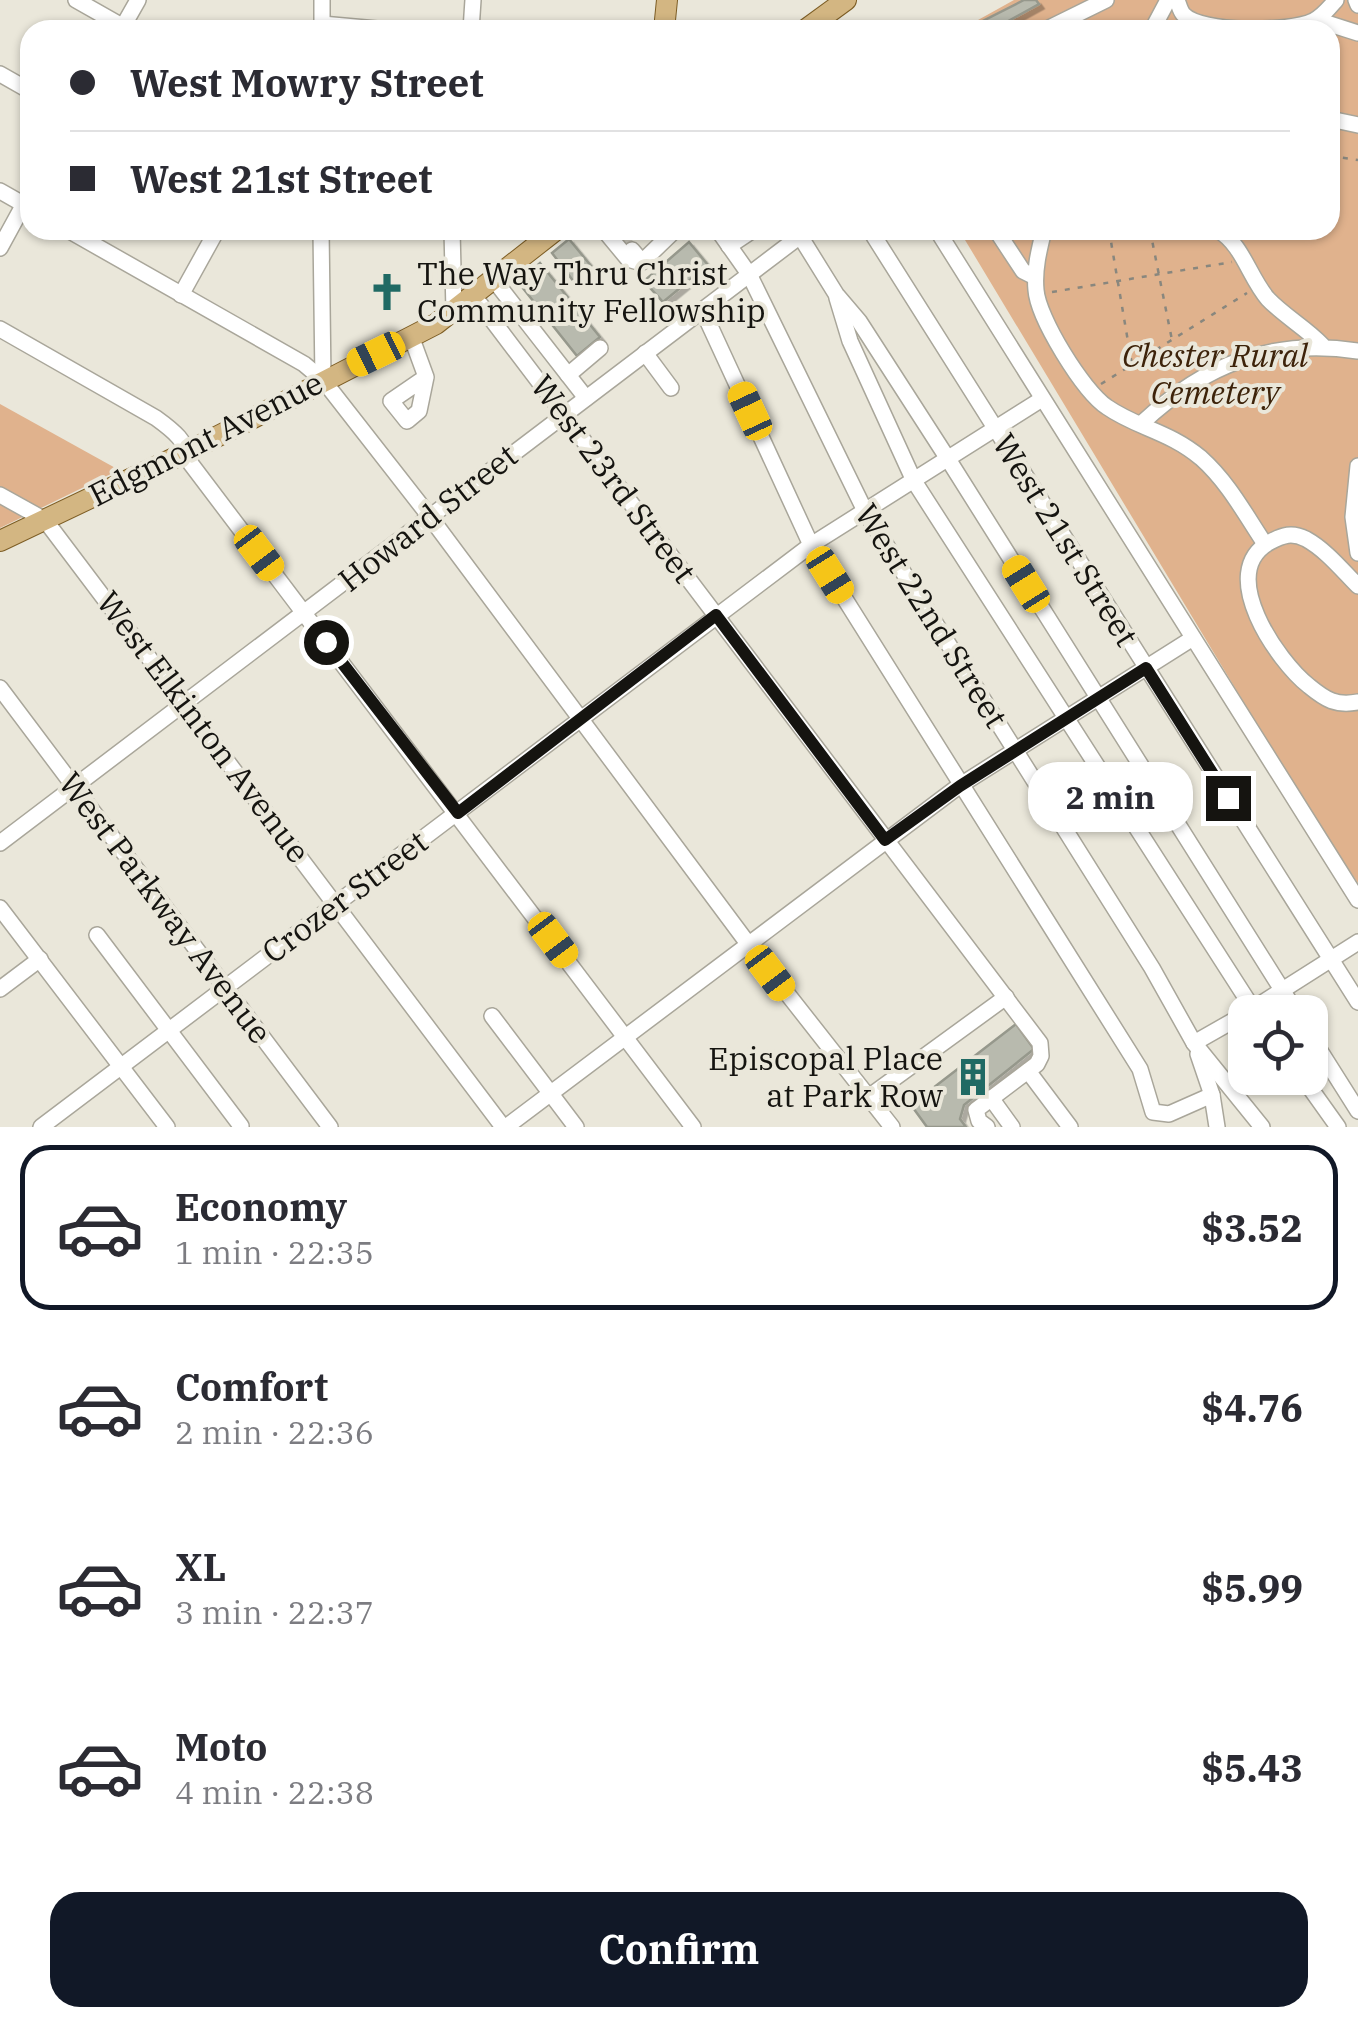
<!DOCTYPE html>
<html lang="en">
<head>
<meta charset="utf-8">
<style>
	body { margin:0; font-family:"IBM Plex Serif",serif; background:#f7f7f7; color:#2b2b33; height:100vh; display:flex; flex-direction:column; font-size:38px; white-space:nowrap }
	* { box-sizing:border-box; margin:0 }
	p { font-size:32px; color:#7c7c81 }
	.icon { flex:none; width:55px; height:55px; fill:none; stroke:currentColor; stroke-width:2; stroke-linecap:round; stroke-linejoin:round }
	.map { position:relative; height:1127px; overflow:hidden }
	.sheet { display:flex; flex-direction:column; background:#fff; flex:1 }
	.sheet>* { flex:none }
	.guide { position:absolute; left:20px; top:20px; width:1320px; height:220px; border-radius:30px; box-shadow:0 2px 8px #0004; display:grid; align-content:center; height:220px; padding:0 50px; background:#fff }
	.fabs { position:absolute; left:1228px; top:995px; display:grid; gap:20px }
	.fabs a { display:grid; place-items:center; width:100px; height:100px; border-radius:20px; background:#fff; box-shadow:0 2px 8px #0004; font-size:50px }
	.end { position:absolute; width:45px; height:45px; margin:-22px; border:12px solid #151410; background:#fff; box-shadow:0 0 0 5px #fff }
	.from { border-radius:50% }
	.bubble { position:absolute; height:70px; border-radius:30px; background:#fff; box-shadow:0 2px 8px #0004; font-size:32px; font-weight:800; line-height:70px; text-align:center }
	.car { position:absolute; width:30px; height:60px; margin:-30px -15px; border-radius:12px; box-shadow:0 0 8px 2px #0007; background:linear-gradient(#f5c518 24%,#345 0 40%,#f5c518 0 76%,#345 0 86%,#f5c518 0) }
	.guide b { display:flex; align-items:center; gap:35px; height:95px; font-size:38px }
	.guide b+b { border-top:2px solid #e1e1e2 }
	.guide i { width:25px; height:25px; background:#2b2b33 }
	ul { padding:18px 0 0; list-style:none }
	li { display:flex; align-items:center; gap:30px; height:165px; margin:0 20px 15px; padding:0 30px; border:5px solid transparent; border-radius:30px }
	li div { flex:1 }
	li b { display:block; font-size:38px }
	li em { font-style:normal; font-weight:800 }
	li.active { border-color:#111827 }
	li>.icon { width:90px; height:90px; stroke-width:1.5 }
	.button { display:flex; gap:20px; margin-top:auto; padding:20px 50px }
	.button a { flex:1; height:115px; border-radius:30px; background:#111827; color:#fff; font-size:40px; font-weight:800; line-height:115px; text-align:center }
	.map>svg:first-child { display:block }
	.green { fill:#e0b28d }
	.building { fill:#b8baae; stroke:#96988c; stroke-width:2.5; filter:url(#shadow) }
	.lines { fill:none; stroke-linecap:round; stroke-linejoin:round }
	.minor-tunnel { stroke:#cac7bc; stroke-width:15; stroke-dasharray:15 8; stroke-linecap:butt }
	.minor-casing { stroke:#a9a69a; stroke-width:18 }
	.major-casing { stroke:#7d5d24; stroke-width:22 }
	.path { stroke:#89877e; stroke-width:2.5; stroke-dasharray:5 8; stroke-linecap:butt }
	.minor { stroke:#fff; stroke-width:15 }
	.major { stroke:#d3b682; stroke-width:20 }
	.route { stroke:#151410; stroke-width:12 }
	.labels { text-anchor:middle; stroke-width:8; stroke-linejoin:round; paint-order:stroke }
	.poi-label { font-size:32px; fill:#151410; stroke:#eae7da; text-anchor:start }
	.park-label { font-size:32px; font-style:italic; fill:#3d230a; stroke:#eae7da }
	.street-label { font-size:32px; fill:#151410; stroke:#eae7da }
</style>
</head>
<body>
<div class="map">
<svg width="1358" height="1127" viewBox="0 0 1358 1127">
	<defs>
		<filter id="shadow"><feDropShadow dx="4.5" dy="4.5" stdDeviation="0" flood-color="#0004"/></filter>
	</defs>
	<rect width="100%" height="100%" fill="#eae7da"/>
	<g class="green">
		<polygon points="1014,0 1358,0 1358,883 1308,809 959,230 1330,230 1330,30 960,30"/>
		<polygon points="0,404 119,470 0,528"/>
	</g>
	<g class="building">
		<polygon points="1024,0 1036,0 1039,4 1003,24 1005,28 1001,30 973,30 971,27"/>
		<polygon points="569,239 592,267 574,282 552,253"/>
		<polygon points="689,242 708,265 663,302 644,281"/>
		<polygon points="540,263 600,337 577,356 518,282"/>
		<polygon points="1016,1024 1034,1049 964,1105 960,1119 966,1127 927,1127 911,1105"/>
	</g>
	<g class="lines">
		<polyline class="minor-tunnel" points="618,233 632,250"/>
		<g class="minor-casing">
			<g id="minor">
				<polyline points="76,0 129,30"/>
				<path d="M1177 0C1179 5 1180 10 1183 14 1201 34 1290 32 1313 21 1322 17 1329 8 1336 0"/>
				<polyline points="1356,0 1358,5"/>
				<polyline points="1317,20 1358,33"/>
				<polyline points="322,24 388,30"/>
				<polyline points="121,30 138,0"/>
				<polyline points="322,30 322,0"/>
				<polyline points="471,30 473,0"/>
				<polyline points="1045,30 1106,0"/>
				<polyline points="1152,30 1168,0"/>
				<polyline points="0,74 30,91"/>
				<polyline points="1330,119 1358,125"/>
				<polyline points="0,191 30,208"/>
				<polyline points="68,230 304,364 323,380 430,517 749,945 892,1127"/>
				<polyline points="321,230 323,380"/>
				<polyline points="452,230 454,311"/>
				<polyline points="604,230 628,259 638,262"/>
				<polyline points="718,230 749,274 866,513 1152,968 1194,1043 1262,1127"/>
				<polyline points="870,230 1358,1002"/>
				<polyline points="937,230 1358,900"/>
				<polyline points="996,230 1023,271 1035,277"/>
				<path d="M1044 230C1039 250 1034 270 1036 290 1038 318 1083 391 1107 407 1137 428 1169 431 1201 458 1228 482 1245 514 1265 544"/>
				<path d="M1218 230C1243 245 1249 277 1268 299 1284 316 1306 328 1322 345"/>
				<polyline points="800,236 836,294 859,321 948,459 1296,1012"/>
				<polyline points="729,246 753,230"/>
				<polyline points="0,248 30,193"/>
				<polyline points="632,250 642,262 675,230"/>
				<polyline points="494,280 586,398"/>
				<polyline points="181,295 217,230"/>
				<polyline points="474,296 1040,1043 1041,1056 1037,1064 976,1110 979,1121 987,1127"/>
				<polyline points="837,298 850,341 914,481 1255,1012"/>
				<polyline points="703,311 811,545 1140,1069 1153,1112 1169,1114 1212,1095"/>
				<path d="M0 329 156 418C174 431 187 441 191 464L693 1127"/>
				<polyline points="411,336 426,377 391,401 407,421 419,411 426,377"/>
				<polyline points="645,353 671,388"/>
				<polyline points="568,375 600,348"/>
				<path d="M1142 423C1205 364 1272 338 1358 351"/>
				<polyline points="1358,466 1353,517 1358,553"/>
				<polyline points="0,495 45,520 503,1127"/>
				<path d="M1358 586C1342 570 1326 550 1306 539 1292 532 1283 535 1270 542 1215 572 1278 662 1309 686 1326 700 1336 706 1358 702"/>
				<polyline points="0,688 330,1127"/>
				<polyline points="0,843 808,230"/>
				<polyline points="0,908 167,1127"/>
				<polyline points="97,935 241,1126"/>
				<polyline points="0,989 40,959"/>
				<polyline points="1248,1012 1358,942"/>
				<polyline points="492,1016 576,1127"/>
				<polyline points="1310,1035 1358,1111"/>
				<polyline points="1194,1043 1245,1014"/>
				<polyline points="1198,1054 1212,1095 1217,1127"/>
				<polyline points="1028,1071 1070,1127"/>
				<polyline points="1303,1078 1338,1127"/>
				<polyline points="870,1096 1006,997"/>
				<polyline points="991,1098 1012,1127"/>
				<polyline points="41,1127 811,545 1042,399"/>
				<polyline points="506,1127 959,786 1193,638"/>
			</g>
		</g>
		<g class="major-casing">
			<g id="major">
				<polyline points="664,30 667,0"/>
				<polyline points="805,30 846,0"/>
				<polyline points="0,541 189,451 436,324 556,230"/>
			</g>
		</g>
		<g class="path">
			<polyline points="1330,156 1358,160"/>
			<polyline points="1109,230 1132,365"/>
			<polyline points="1150,230 1172,340"/>
			<polyline points="1052,292 1232,262"/>
			<polyline points="1101,384 1247,293"/>
		</g>
		<use href="#minor" class="minor"/>
		<use href="#major" class="major"/>
	</g>
	<g class="lines">
		<polyline class="route" points="326,642 458,813 716,615 885,840 960,786 1146,668 1228,798"/>
	</g>
	<defs>
		<g id="church-bare" transform="scale(3)"><path d="M-1.2-6h2.4v3.5h3.3v2.4h-3.3V6h-2.4V-.1h-3.3v-2.4h3.3Z" fill="#206a64" stroke="#eae7da" stroke-width="2.5" paint-order="stroke"/></g>
		<g id="building-bare" transform="scale(3)"><path d="M-4-6H4V6H1V3H-1V6H-4ZM-2.5-4.3h1.7v1.8h-1.7ZM.8-4.3h1.7v1.8H.8ZM-2.5-1h1.7V.8h-1.7ZM.8-1h1.7V.8H.8Z" fill="#206a64" stroke="#eae7da" stroke-width="2.5" paint-order="stroke"/></g>
	</defs>
	<g fill-rule="evenodd">
		<use href="#church-bare" x="387" y="292"/>
		<use href="#building-bare" x="973" y="1077"/>
	</g>
	<g class="labels">
		<g class="poi-label">
			<text x="417" y="285">The Way Thru Christ<tspan x="417" dy="37">Community Fellowship</tspan></text>
			<text x="943" y="1070" text-anchor="end">Episcopal Place<tspan x="943" dy="37">at Park Row</tspan></text>
		</g>
		<g class="park-label">
			<text x="1215" y="367">Chester Rural<tspan x="1215" dy="37">Cemetery</tspan></text>
		</g>
		<g class="street-label">
			<text transform="translate(206 439) rotate(-27)" y="11">Edgmont Avenue</text>
			<text transform="translate(613 479) rotate(53)" y="11">West 23rd Street</text>
			<text transform="translate(428 518) rotate(-38)" y="11">Howard Street</text>
			<text transform="translate(1065 540) rotate(58)" y="11">West 21st Street</text>
			<text transform="translate(931 616) rotate(58)" y="11">West 22nd Street</text>
			<text transform="translate(203 727) rotate(53)" y="11">West Elkinton Avenue</text>
			<text transform="translate(345 897) rotate(-37)" y="11">Crozer Street</text>
			<text transform="translate(165 908) rotate(53)" y="11">West Parkway Avenue</text>
		</g>
	</g>
</svg>
<div class="fabs">
<a><svg class="icon" aria-label="locate" viewBox="0 0 24 24"><circle cx="12" cy="12" r="6"/><path d="M12 2v4M12 18v4M2 12h4M18 12h4"/></svg></a>
</div>
<i class="end from" style="left:326px;top:642px"></i>
<i class="end" style="left:1228px;top:798px"></i>
<div class="bubble" style="left:1028px;top:762px;width:165px">2 min</div>
<i class="car" style="left:376px;top:354px;rotate:244deg"></i>
<i class="car" style="left:750px;top:411px;rotate:335deg"></i>
<i class="car" style="left:259px;top:553px;rotate:143deg"></i>
<i class="car" style="left:830px;top:575px;rotate:148deg"></i>
<i class="car" style="left:1026px;top:584px;rotate:328deg"></i>
<i class="car" style="left:553px;top:940px;rotate:143deg"></i>
<i class="car" style="left:770px;top:973px;rotate:143deg"></i>
<div class="guide">
<b><i class="from"></i>West Mowry Street</b>
<b><i></i>West 21st Street</b>
</div>
</div>
<section class="sheet">
<ul>
<li class="active"><svg class="icon" aria-label="car" viewBox="0 0 24 24"><path d="M5 17H2v-5l4-1 3-4h7l3 4 3 1v5h-3M9 17h6M6 11h13"/><circle cx="7" cy="17" r="2"/><circle cx="17" cy="17" r="2"/></svg><div><b>Economy</b><p>1 min · 22:35</p></div><em>$3.52</em></li>
<li><svg class="icon" aria-label="car" viewBox="0 0 24 24"><path d="M5 17H2v-5l4-1 3-4h7l3 4 3 1v5h-3M9 17h6M6 11h13"/><circle cx="7" cy="17" r="2"/><circle cx="17" cy="17" r="2"/></svg><div><b>Comfort</b><p>2 min · 22:36</p></div><em>$4.76</em></li>
<li><svg class="icon" aria-label="car" viewBox="0 0 24 24"><path d="M5 17H2v-5l4-1 3-4h7l3 4 3 1v5h-3M9 17h6M6 11h13"/><circle cx="7" cy="17" r="2"/><circle cx="17" cy="17" r="2"/></svg><div><b>XL</b><p>3 min · 22:37</p></div><em>$5.99</em></li>
<li><svg class="icon" aria-label="car" viewBox="0 0 24 24"><path d="M5 17H2v-5l4-1 3-4h7l3 4 3 1v5h-3M9 17h6M6 11h13"/><circle cx="7" cy="17" r="2"/><circle cx="17" cy="17" r="2"/></svg><div><b>Moto</b><p>4 min · 22:38</p></div><em>$5.43</em></li>
</ul>
<div class="button"><a>Confirm</a></div>
</section>
</body>
</html>
